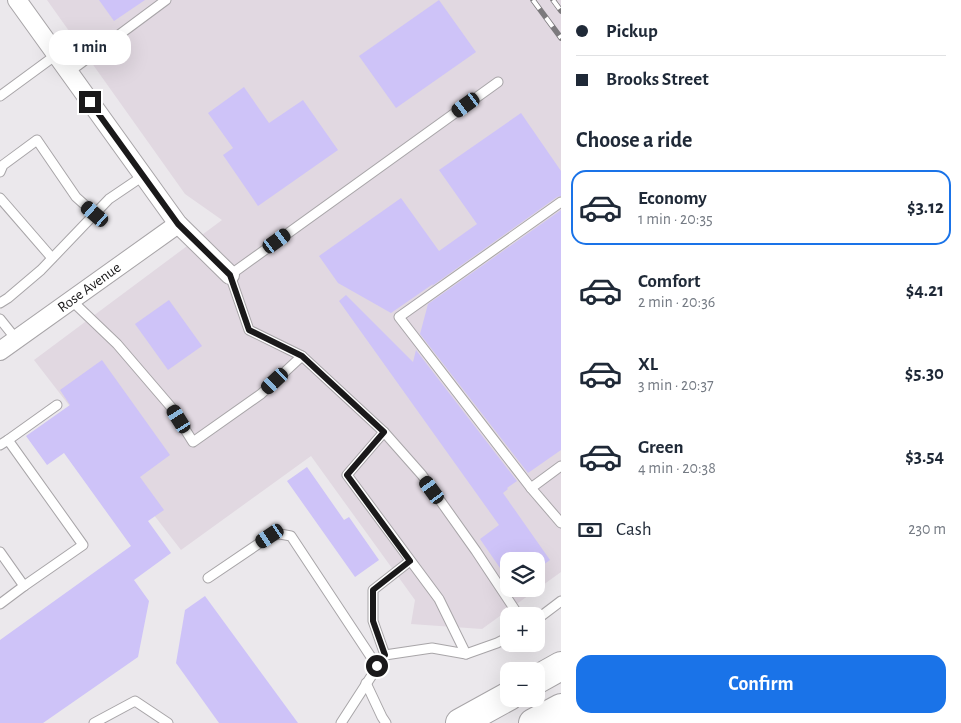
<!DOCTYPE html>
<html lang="en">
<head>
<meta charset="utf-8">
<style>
	body { margin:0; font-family:"Alegreya Sans",sans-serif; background:#f6f6f7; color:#1f2937; height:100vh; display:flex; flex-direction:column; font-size:19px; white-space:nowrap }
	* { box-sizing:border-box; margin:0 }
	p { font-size:16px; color:#747a83 }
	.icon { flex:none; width:28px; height:28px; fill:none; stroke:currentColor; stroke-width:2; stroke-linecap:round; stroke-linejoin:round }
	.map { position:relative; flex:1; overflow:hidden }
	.details { display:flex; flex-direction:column; background:#fff; width:400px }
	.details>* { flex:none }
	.banner { display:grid; align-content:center; height:110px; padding:0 15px; background:#fff }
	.buttons { position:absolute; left:500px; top:552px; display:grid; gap:10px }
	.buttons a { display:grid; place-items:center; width:45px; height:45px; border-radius:10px; background:#fff; box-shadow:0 5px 20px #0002; font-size:25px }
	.end { position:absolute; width:22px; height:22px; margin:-11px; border:6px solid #1a191a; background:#fff; box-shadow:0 0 0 2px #fff }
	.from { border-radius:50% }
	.bubble { position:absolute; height:35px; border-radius:15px; background:#fff; box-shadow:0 5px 20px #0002; font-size:16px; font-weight:600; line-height:35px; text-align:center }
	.car { position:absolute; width:15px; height:30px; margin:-15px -8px; border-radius:6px; box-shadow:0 0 4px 1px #0007; background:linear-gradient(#222 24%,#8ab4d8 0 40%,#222 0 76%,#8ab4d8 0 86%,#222 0) }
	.banner b { display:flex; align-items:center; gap:18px; height:48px; font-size:19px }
	.banner b+b { border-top:1px solid #e0e1e3 }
	.banner i { width:12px; height:12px; background:#1f2937 }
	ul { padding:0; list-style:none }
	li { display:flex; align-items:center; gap:15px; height:75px; margin:0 10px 8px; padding:0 5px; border:2px solid transparent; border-radius:15px }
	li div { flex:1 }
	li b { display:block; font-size:19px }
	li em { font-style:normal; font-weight:600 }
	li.selected { border-color:#1a73e8 }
	li>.icon { width:45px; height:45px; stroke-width:1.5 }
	h2 { padding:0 15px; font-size:22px; line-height:60px }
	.pay { display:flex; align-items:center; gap:12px; height:55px; padding:0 15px; font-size:19px }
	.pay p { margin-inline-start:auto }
	.action { display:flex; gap:10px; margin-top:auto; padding:10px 15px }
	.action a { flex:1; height:58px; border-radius:15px; background:#1a73e8; color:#fff; font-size:20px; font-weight:600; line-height:58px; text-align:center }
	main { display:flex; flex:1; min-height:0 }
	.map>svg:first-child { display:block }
	.built { fill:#e1d8e1; fill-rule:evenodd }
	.building { fill:#cec3f8 }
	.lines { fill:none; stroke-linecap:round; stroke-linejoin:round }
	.service-casing { stroke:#a8a5a8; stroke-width:11 }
	.minor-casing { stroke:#a8a5a8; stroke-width:20 }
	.primary-casing { stroke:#a8a5a8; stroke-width:30 }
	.service { stroke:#fff; stroke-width:9 }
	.minor { stroke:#fff; stroke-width:18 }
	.primary { stroke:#fff; stroke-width:28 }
	.rail-casing { stroke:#7c7a7d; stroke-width:5.5 }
	.rail { stroke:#fff; stroke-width:4; stroke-dasharray:11; stroke-linecap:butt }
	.route { stroke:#1a191a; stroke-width:6 }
	.labels { text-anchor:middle; stroke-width:4; stroke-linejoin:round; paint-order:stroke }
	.street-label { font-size:15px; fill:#1a191a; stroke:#fff }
</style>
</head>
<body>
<main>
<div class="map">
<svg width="561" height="723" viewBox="0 0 561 723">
	<rect width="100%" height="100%" fill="#ebe8ec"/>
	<path class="built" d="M47 0H561V572L482 629 411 624 415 600 311 456 181 550 34 360 222 220 185 194ZM509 561H536V589H509Z"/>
	<g class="building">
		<polygon points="99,0 145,0 114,21"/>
		<polygon points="439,0 476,52 396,108 359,56"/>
		<polygon points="244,87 269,123 303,100 338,150 258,206 223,155 233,148 208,113"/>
		<polygon points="521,113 561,171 561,196 557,197 432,286 433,284 391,313 338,283 319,256 401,198 439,251 477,224 439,170"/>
		<polygon points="561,210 561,450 528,473 420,334 428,304"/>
		<polygon points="346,295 413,362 416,350 517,481 507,488 508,489 503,493 550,560 536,570 536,561 509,561 509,581 480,539 499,525 339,301"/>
		<polygon points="169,300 202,346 168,370 135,324"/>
		<polygon points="102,360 170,455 140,477 164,510 148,521 171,553 134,580 149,601 138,657 43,723 0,723 0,640 131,546 64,453 47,465 26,436 70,405 60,390"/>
		<polygon points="307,467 344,520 349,517 379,560 355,577 287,481"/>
		<polygon points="205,596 298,723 219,723 176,663 185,610"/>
	</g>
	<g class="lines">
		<g class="service-casing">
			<g id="service">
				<polyline points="69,72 166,0"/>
				<polyline points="498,82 230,275 249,330 302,356 384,432 422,475 476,551 519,616"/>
				<polyline points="0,96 56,55"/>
				<polyline points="0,172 3,165 37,140 76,197 95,214"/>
				<polyline points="0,198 52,258"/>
				<polyline points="561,202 399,317 531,488 561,523"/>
				<polyline points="71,300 117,344 171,407 193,442 261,394 302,356"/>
				<polyline points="0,303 8,298 41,270 109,199 143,176"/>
				<polyline points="0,319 16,339"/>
				<polyline points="384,432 347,475 439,599 466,654"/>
				<polyline points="8,440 57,405"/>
				<polyline points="0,445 8,440 83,545 24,586 0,552"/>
				<polyline points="531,488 561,466"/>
				<polyline points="208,578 270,536 280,534 291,536 377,666"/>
				<polyline points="0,604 24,586"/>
				<polyline points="536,620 561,601"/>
				<polyline points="385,655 373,621 373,590 410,561"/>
				<polyline points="366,683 382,717 386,723"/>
				<polyline points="94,723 135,701 168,723"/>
				<polyline points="341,723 385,655 432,648 466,654 497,643 509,637"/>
			</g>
		</g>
		<g class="minor-casing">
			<g id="minor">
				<polyline points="17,0 178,224 230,275"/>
				<polyline points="0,351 178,224"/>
			</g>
		</g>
		<g class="primary-casing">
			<g id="primary">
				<polyline points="536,680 561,666"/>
				<polyline points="460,723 509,696"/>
				<polyline points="533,723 561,708"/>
			</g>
		</g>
		<use href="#service" class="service"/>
		<use href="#minor" class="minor"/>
		<use href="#primary" class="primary"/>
		<g class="rail-casing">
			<g id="rail">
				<polyline points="533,0 561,38"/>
				<polyline points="553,0 561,11"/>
			</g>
		</g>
		<use href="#rail" class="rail"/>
	</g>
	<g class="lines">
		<polyline class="route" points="90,102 178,224 230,275 249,330 302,356 384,432 347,475 410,561 373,590 373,621 385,655 377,666"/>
	</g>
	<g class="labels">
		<g class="street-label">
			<text transform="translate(89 287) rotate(-36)" y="5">Rose Avenue</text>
		</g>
	</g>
</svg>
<div class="buttons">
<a><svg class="icon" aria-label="layers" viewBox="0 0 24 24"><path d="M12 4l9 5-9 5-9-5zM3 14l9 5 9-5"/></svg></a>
<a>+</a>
<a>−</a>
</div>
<i class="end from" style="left:377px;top:666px"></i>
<i class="end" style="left:90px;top:102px"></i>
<div class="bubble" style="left:49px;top:30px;width:82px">1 min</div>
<i class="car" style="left:466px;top:105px;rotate:234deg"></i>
<i class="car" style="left:95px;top:214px;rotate:311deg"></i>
<i class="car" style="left:277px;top:241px;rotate:54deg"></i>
<i class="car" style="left:275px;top:381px;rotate:227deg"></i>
<i class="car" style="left:179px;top:419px;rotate:328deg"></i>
<i class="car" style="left:432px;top:490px;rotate:324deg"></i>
<i class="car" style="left:270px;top:536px;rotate:236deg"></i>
</div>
<section class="details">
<div class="banner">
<b><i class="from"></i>Pickup</b>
<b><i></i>Brooks Street</b>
</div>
<h2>Choose a ride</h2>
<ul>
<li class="selected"><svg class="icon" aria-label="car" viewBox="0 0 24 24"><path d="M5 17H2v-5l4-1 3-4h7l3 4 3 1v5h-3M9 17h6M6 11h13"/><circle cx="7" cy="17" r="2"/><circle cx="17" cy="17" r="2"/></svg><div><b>Economy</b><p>1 min · 20:35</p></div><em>$3.12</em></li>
<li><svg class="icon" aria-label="car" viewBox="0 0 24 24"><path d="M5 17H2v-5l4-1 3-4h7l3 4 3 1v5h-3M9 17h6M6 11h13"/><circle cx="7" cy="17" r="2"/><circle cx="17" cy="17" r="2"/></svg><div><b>Comfort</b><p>2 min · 20:36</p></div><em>$4.21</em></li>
<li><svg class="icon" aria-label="car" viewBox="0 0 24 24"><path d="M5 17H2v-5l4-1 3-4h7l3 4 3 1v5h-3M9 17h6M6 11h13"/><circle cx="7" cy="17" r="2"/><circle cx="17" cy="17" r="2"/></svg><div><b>XL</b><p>3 min · 20:37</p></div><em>$5.30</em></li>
<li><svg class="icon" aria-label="car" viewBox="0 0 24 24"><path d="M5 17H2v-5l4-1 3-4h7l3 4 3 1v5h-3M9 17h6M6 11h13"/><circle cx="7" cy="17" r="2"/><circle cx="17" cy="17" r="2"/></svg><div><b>Green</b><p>4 min · 20:38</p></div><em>$3.54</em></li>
</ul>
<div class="pay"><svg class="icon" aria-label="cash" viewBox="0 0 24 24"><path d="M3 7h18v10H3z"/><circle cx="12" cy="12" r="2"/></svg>Cash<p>230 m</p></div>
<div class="action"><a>Confirm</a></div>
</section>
</main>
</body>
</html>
